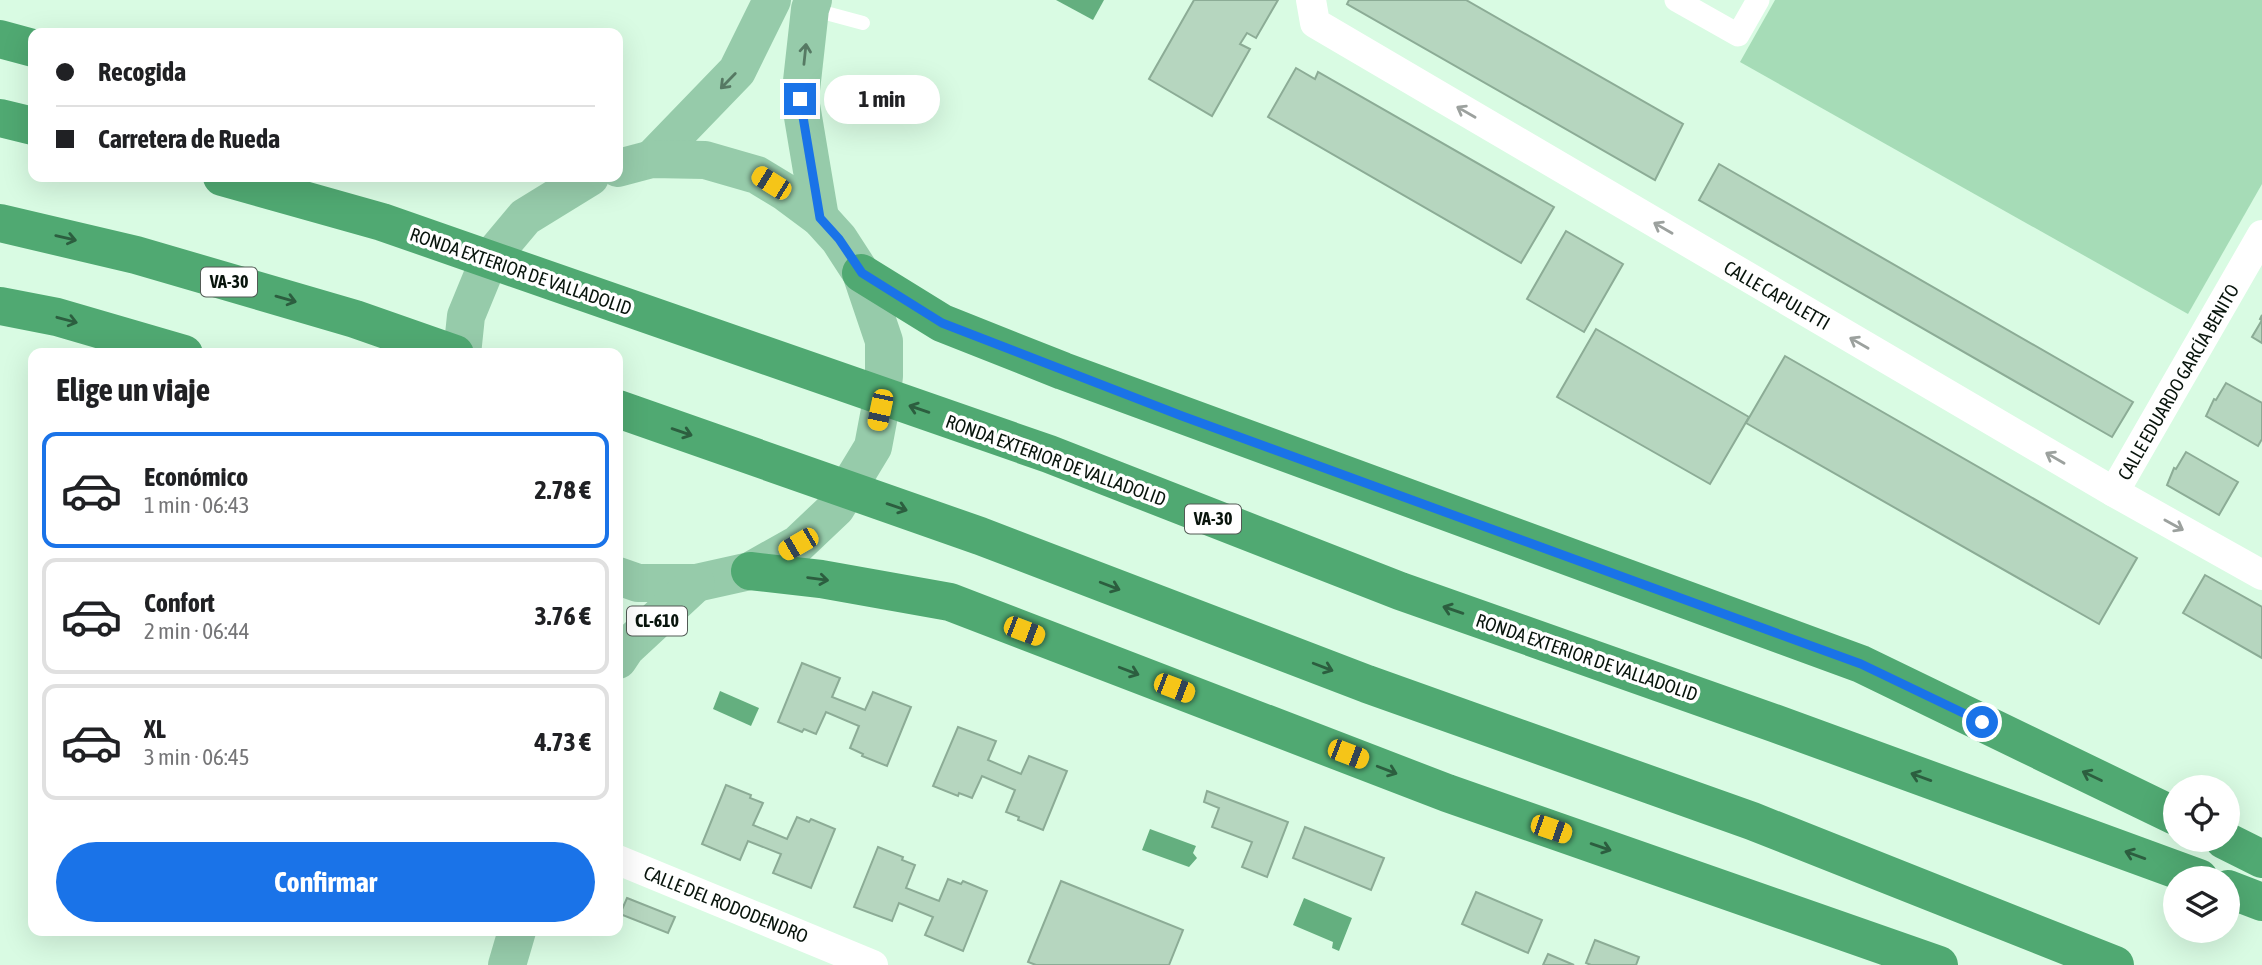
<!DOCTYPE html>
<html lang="es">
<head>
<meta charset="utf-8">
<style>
	body { margin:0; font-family:"Asap Condensed",sans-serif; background:#f2f2f2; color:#202124; height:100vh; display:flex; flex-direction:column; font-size:26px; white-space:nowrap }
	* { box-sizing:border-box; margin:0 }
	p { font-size:23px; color:#757577 }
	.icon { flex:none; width:38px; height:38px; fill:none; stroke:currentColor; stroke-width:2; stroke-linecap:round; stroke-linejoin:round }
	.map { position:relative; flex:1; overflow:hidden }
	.side { position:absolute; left:28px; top:348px; width:595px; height:588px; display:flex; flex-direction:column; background:#fff; border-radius:14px; box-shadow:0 7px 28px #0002 }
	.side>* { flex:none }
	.hud { position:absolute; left:28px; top:28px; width:595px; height:154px; border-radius:14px; box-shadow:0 7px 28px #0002; display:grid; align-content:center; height:154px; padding:0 28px; background:#fff }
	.fabs { position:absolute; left:2163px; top:775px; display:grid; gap:14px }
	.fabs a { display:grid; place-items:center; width:77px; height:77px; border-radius:50%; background:#fff; box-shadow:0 7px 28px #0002; font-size:35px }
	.end { position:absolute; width:32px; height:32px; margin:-16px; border:9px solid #1a73e8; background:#fff; box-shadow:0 0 0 4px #fff }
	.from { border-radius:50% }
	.bubble { position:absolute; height:49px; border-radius:24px; background:#fff; box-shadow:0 7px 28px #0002; font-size:23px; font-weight:700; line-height:49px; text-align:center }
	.car { position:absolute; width:21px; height:42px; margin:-21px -10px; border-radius:9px; box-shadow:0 0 5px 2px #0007; background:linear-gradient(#f5c518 24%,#345 0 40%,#f5c518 0 76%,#345 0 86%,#f5c518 0) }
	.hud b { display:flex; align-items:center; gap:24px; height:66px; font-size:26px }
	.hud b+b { border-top:2px solid #e0e0e0 }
	.hud i { width:18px; height:18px; background:#202124 }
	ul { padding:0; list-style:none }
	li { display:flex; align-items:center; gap:21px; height:116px; margin:0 14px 10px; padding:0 14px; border:4px solid #e0e0e0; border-radius:14px }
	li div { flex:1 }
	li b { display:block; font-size:26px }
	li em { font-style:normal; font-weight:700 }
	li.on { border-color:#1a73e8 }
	li>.icon { width:63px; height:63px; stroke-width:1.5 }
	h2 { padding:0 28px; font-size:32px; line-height:84px }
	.action { display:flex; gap:14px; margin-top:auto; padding:14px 28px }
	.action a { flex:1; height:80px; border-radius:42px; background:#1a73e8; color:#fff; font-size:28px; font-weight:700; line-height:80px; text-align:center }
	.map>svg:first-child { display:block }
	.green { fill:#a6dcb7 }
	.water { fill:#64af7f }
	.building { fill:#b6d6bf; stroke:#8cac96; stroke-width:2 }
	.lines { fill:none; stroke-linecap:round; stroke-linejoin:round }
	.service { stroke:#fff; stroke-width:14 }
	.pedestrian { stroke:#fff; stroke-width:23 }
	.minor { stroke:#fff; stroke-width:30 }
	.primary { stroke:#96cbaa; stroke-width:38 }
	.motorway { stroke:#50a972; stroke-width:38 }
	.oneway { stroke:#567963 }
	.oneway2 { stroke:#9ca19e }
	.oneway3 { stroke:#2c5e3f }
	.route { stroke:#1a73e8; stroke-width:9 }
	.labels { text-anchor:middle; stroke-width:7; stroke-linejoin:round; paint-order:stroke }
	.shield { fill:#fff; stroke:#525a55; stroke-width:2 }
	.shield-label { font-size:18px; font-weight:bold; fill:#08140c }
	.street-label { font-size:19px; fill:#08140c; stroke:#fff }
</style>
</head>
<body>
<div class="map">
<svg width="2262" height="965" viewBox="0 0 2262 965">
	<rect width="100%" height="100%" fill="#d9fbe3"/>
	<polygon class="green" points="1775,0 2262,0 2262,184 2188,314 1740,62"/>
	<g class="water">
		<polygon points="1056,0 1104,0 1093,20"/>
		<polygon points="720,691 759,708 751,726 713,709"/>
		<polygon points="1150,829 1196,846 1193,853 1197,858 1189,867 1142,850"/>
		<polygon points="1304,898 1352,918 1339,951 1332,948 1333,942 1293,925"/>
	</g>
	<g class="building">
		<polygon points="1194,0 1278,0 1256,38 1247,33 1240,44 1250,49 1212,116 1149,79"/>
		<polygon points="1349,0 1466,0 1683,124 1655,180 1347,4"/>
		<polygon points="1296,68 1315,79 1318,72 1554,207 1521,263 1268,117"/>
		<polygon points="1719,164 2133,402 2112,437 1699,200"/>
		<polygon points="1566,231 1623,264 1584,332 1527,299"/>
		<polygon points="2262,315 2262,343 2252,337 2262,320 2260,319"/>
		<polygon points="1596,329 1749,417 1710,484 1557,397"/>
		<polygon points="1785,356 2137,558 2099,624 1746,423"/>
		<polygon points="2226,383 2262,403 2262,439 2258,446 2206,416 2214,399 2216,400"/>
		<polygon points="2186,452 2238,482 2219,515 2167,485 2174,468 2176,469"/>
		<polygon points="2205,575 2262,607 2262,658 2183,613"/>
		<polygon points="802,663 840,678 832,697 865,710 873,692 911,707 887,766 862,756 863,754 850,748 859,726 826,712 816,734 804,729 802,732 778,722"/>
		<polygon points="958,727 996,741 988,760 1021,774 1029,756 1067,771 1043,830 1018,820 1019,817 1006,812 1015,790 982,776 972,798 959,793 958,796 933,786"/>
		<polygon points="726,785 751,795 750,798 763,803 753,825 787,839 797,817 809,822 811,819 835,829 811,888 773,873 781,854 748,841 740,860 702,844"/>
		<polygon points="1207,791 1288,822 1267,877 1242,867 1252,842 1212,827 1219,808 1204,802"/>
		<polygon points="1305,827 1384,858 1371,890 1293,858"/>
		<polygon points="878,847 903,857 902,860 915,865 906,888 939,901 948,879 961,884 963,881 987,891 963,951 925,935 933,917 899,903 892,921 854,907"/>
		<polygon points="1061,881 1183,930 1169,965 1036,965 1028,962"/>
		<polygon points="1476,892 1542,920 1528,953 1462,924"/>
		<polygon points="627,898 675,917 668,933 620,914"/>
		<polygon points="1595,940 1639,957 1636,965 1591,965 1586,963"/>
		<polygon points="1548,954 1574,965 1543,965"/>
	</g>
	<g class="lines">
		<polyline class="service" points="811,9 863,23"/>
		<polyline class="pedestrian" points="1676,0 1738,35 1758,0"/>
		<g class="minor">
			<polyline points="1311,0 1315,23 2114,492 2262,575"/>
			<polyline points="2114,492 2262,235"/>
			<polyline points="618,860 873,965"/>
		</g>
		<g class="primary">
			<polyline points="813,0 810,9 800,99 820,218"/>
			<polyline points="652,159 737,71 772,0"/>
			<polyline points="618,168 652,159 705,160 757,175 785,192 820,218 839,239 861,273 884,341 884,376 880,410 873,447 836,508 798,544 750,571 696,583 638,583 618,576"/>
			<polyline points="462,354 466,316 489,260 525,217 590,177"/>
			<polyline points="618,660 626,648 696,583"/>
			<polyline points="507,965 517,931"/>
		</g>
		<g class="motorway">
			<polyline points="0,39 33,48"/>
			<polyline points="0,118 33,126"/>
			<polyline points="222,177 382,222 1049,454 1400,591 1774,723 2199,878"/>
			<polyline points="0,223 136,255 355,319 455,354"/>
			<polyline points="861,273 942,323 1063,371 1861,664 2175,816"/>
			<polyline points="0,306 57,317 184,354"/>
			<polyline points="618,409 980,536 1367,684 1752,821 2115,965"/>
			<polyline points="750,571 821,579 950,602 1447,793 1939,965"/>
			<polyline points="2224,840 2262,859"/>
			<polyline points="2228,889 2262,902"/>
		</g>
	</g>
	<defs><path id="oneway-shaft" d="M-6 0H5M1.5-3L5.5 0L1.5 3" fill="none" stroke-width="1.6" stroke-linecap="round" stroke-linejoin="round" transform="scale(1.75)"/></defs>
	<g class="oneway">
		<use href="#oneway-shaft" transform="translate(805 54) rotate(-84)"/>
		<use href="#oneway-shaft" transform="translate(728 81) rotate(134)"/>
	</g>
	<g class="oneway2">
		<use href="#oneway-shaft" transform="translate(1466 112) rotate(-150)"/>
		<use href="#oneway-shaft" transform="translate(1663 228) rotate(-150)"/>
		<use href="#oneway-shaft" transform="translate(1859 343) rotate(-150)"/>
		<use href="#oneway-shaft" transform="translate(2055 458) rotate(-150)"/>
		<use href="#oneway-shaft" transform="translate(2174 525) rotate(29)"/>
	</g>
	<g class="oneway3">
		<use href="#oneway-shaft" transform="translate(66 238) rotate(13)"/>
		<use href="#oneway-shaft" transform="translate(286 299) rotate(16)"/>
		<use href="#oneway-shaft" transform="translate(67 320) rotate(15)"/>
		<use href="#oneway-shaft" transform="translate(919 409) rotate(-161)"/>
		<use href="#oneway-shaft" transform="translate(682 432) rotate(19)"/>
		<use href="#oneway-shaft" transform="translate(897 507) rotate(19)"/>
		<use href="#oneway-shaft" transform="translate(818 579) rotate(8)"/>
		<use href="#oneway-shaft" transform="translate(1110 586) rotate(21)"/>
		<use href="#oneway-shaft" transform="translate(1453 610) rotate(-161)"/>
		<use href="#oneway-shaft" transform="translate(1323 667) rotate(21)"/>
		<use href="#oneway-shaft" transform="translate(1129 671) rotate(21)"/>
		<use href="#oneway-shaft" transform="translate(1387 770) rotate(21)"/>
		<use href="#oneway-shaft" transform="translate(2092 776) rotate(-154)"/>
		<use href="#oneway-shaft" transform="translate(1921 777) rotate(-160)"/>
		<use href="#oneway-shaft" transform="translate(1601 847) rotate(19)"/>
		<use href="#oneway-shaft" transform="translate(2135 855) rotate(-160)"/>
	</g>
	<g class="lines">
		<polyline class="route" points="800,99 820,218 839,239 862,273 942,323 1182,416 1861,664 1982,722"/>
	</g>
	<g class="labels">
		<g class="shield">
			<rect x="201" y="267.5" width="56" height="29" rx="5"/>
			<rect x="1185" y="504.5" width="56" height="29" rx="5"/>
			<rect x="627" y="606.5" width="60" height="29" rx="5"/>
		</g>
		<g class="shield-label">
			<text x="229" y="288">VA-30</text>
			<text x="1213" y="525">VA-30</text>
			<text x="657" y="627">CL-610</text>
		</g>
		<g class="street-label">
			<text transform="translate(521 271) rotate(19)" y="7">RONDA EXTERIOR DE VALLADOLID</text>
			<text transform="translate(1777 295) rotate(30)" y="7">CALLE CAPULETTI</text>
			<text transform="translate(2178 382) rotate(-60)" y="7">CALLE EDUARDO GARCÍA BENITO</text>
			<text transform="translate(1056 460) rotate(20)" y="7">RONDA EXTERIOR DE VALLADOLID</text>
			<text transform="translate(1587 657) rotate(19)" y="7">RONDA EXTERIOR DE VALLADOLID</text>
			<text transform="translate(726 904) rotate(22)" y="7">CALLE DEL RODODENDRO</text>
		</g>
	</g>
</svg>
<div class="fabs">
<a><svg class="icon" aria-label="locate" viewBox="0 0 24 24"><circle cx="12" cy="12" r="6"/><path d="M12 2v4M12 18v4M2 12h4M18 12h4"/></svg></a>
<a><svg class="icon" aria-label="layers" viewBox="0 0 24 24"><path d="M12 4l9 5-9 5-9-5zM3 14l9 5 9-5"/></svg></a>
</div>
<i class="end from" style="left:1982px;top:722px"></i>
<i class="end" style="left:800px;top:99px"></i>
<div class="bubble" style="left:824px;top:75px;width:116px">1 min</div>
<i class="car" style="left:771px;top:183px;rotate:302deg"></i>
<i class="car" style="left:880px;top:410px;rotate:192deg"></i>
<i class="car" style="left:798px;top:544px;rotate:240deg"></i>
<i class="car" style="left:1024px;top:631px;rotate:111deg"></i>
<i class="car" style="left:1174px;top:688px;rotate:111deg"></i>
<i class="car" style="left:1348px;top:754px;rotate:111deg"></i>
<i class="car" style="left:1551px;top:829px;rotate:109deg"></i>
<div class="hud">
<b><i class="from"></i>Recogida</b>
<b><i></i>Carretera de Rueda</b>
</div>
<section class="side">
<h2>Elige un viaje</h2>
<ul>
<li class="on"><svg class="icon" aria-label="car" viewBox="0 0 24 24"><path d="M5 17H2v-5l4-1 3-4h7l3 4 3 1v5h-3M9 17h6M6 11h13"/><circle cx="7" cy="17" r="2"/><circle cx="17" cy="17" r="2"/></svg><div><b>Económico</b><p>1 min · 06:43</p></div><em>2.78 €</em></li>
<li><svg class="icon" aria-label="car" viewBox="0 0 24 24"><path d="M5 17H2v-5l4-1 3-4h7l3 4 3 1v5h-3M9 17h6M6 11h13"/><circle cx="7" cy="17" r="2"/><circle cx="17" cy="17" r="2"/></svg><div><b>Confort</b><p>2 min · 06:44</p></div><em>3.76 €</em></li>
<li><svg class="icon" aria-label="car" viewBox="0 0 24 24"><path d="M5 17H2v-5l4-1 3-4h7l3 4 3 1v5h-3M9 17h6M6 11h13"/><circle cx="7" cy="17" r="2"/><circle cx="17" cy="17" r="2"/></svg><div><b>XL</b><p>3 min · 06:45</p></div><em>4.73 €</em></li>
</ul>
<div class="action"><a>Confirmar</a></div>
</section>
</div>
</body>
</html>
